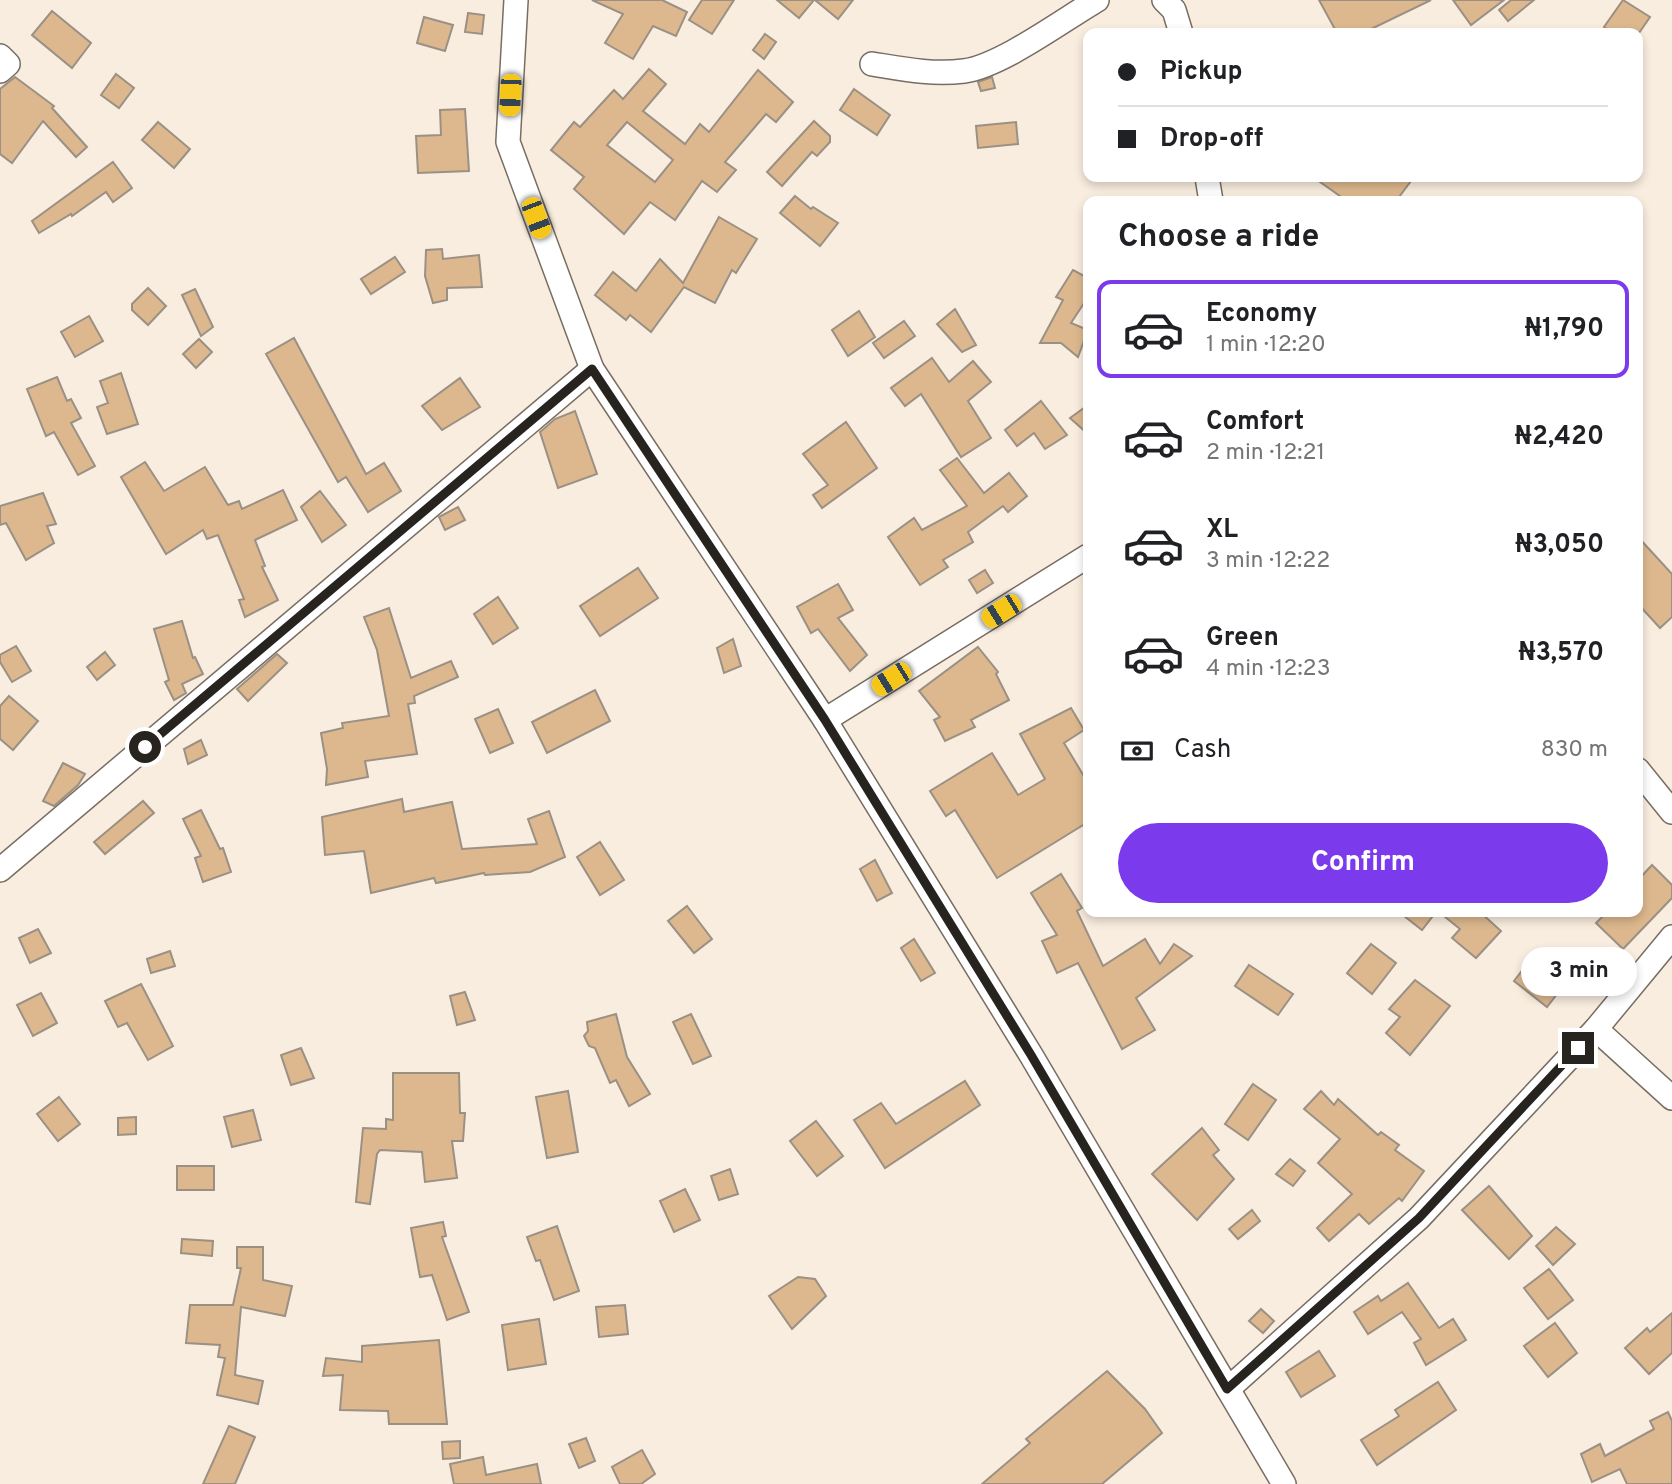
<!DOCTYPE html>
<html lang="en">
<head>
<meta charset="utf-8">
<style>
	body { margin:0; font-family:Overpass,sans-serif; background:#f6f6f6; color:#202124; height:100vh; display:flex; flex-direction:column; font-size:26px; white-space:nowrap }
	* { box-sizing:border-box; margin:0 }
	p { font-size:23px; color:#757577 }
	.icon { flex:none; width:38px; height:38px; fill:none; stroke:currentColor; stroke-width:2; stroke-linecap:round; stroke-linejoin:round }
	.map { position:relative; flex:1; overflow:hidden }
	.drawer { position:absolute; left:1083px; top:196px; width:560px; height:721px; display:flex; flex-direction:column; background:#fff; border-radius:14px; box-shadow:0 4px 10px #0003 }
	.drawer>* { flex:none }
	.banner { position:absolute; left:1083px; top:28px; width:560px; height:154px; border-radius:14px; box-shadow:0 4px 10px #0003; display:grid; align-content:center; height:154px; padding:0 35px; background:#fff }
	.end { position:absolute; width:32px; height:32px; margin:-16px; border:9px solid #27231e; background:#fff; box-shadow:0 0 0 4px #fff }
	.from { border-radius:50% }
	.bubble { position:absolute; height:49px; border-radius:24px; background:#fff; box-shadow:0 4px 10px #0003; font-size:23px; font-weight:700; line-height:49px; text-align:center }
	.car { position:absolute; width:21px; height:42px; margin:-21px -10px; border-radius:9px; box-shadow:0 0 5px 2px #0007; background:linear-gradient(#f5c518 24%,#345 0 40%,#f5c518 0 76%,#345 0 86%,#f5c518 0) }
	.banner b { display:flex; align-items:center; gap:24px; height:66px; font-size:26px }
	.banner b+b { border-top:2px solid #e0e0e0 }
	.banner i { width:18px; height:18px; background:#202124 }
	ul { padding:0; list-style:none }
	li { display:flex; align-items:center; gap:21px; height:98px; margin:0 14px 10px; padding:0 21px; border:4px solid transparent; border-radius:14px }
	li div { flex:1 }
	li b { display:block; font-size:26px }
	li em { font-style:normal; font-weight:700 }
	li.current { border-color:#7c3aed }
	li>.icon { width:63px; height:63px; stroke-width:1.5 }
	h2 { padding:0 35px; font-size:32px; line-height:84px }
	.pay { display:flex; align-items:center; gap:18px; height:77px; padding:0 35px; font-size:26px }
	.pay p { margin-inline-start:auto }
	.action { display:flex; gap:14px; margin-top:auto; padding:14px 35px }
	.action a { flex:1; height:80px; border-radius:42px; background:#7c3aed; color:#fff; font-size:28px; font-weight:700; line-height:80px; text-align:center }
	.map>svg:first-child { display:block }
	.building { fill:#ddb88e; stroke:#9b9084; stroke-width:2; fill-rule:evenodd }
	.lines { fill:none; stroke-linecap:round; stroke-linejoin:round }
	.minor-casing { stroke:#786d62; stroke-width:26 }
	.minor { stroke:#fff; stroke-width:23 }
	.route { stroke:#27231e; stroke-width:9 }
</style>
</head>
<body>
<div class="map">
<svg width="1672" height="1484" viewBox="0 0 1672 1484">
	<rect width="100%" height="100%" fill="#f9eddf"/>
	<g class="building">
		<polygon points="592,0 662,0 687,12 676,36 653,26 633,59 605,43 623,14"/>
		<polygon points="702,0 734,0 712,34 689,20"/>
		<polygon points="777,0 814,0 799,18"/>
		<polygon points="815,0 853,0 838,19"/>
		<polygon points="1319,0 1431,0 1363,33 1337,33"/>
		<polygon points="1453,0 1504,0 1471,25"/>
		<polygon points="1511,0 1534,0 1508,21 1499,10"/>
		<polygon points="1623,0 1650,17 1639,33 1613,33 1604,27"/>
		<polygon points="52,11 91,43 72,68 32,35"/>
		<polygon points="468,13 484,15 482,34 465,32"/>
		<polygon points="424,17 453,25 445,51 417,43"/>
		<polygon points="765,34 776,42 764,59 753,50"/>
		<path d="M649 69 666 84 643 111 685 144 700 124 709 132 758 70 793 102 776 122 766 114 725 162 736 170 717 192 702 181 675 220 650 202 624 234 574 189 584 177 551 150 574 122 580 127 614 90 623 99ZM627 122 673 160 655 182 607 145Z"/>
		<polygon points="116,74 134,88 119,108 101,95"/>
		<polygon points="15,77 54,106 52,108 87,147 76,157 43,121 12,163 0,154 0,89"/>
		<polygon points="992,77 995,88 981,91 978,82"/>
		<polygon points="854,89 890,115 877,135 840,110"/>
		<polygon points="465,109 469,171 418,173 416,136 441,135 440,110"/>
		<polygon points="814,121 830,136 830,142 817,156 812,152 782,186 767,172"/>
		<polygon points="158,122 190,149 174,168 142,140"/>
		<polygon points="1016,122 1018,144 978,148 976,126"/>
		<polygon points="113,162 132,188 113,202 106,192 72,216 71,214 39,233 32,221"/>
		<polygon points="1313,177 1414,177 1396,201 1347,201"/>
		<polygon points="795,196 811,209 813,207 838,223 820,246 780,213"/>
		<polygon points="719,217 757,239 736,273 732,270 715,303 684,287 651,332 630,315 626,320 595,295 613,272 636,291 660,259 683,283"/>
		<polygon points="442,249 443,259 479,255 482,287 447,288 447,300 433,303 425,276 426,250"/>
		<polygon points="395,257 405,272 371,294 361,279"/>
		<polygon points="1073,270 1088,278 1088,297 1071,323 1088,330 1078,357 1061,343 1040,343 1063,300 1056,297"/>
		<polygon points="148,288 166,306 148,325 132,310 132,304"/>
		<polygon points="195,289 213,327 201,336 182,295"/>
		<polygon points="955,309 976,345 962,352 937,324"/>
		<polygon points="859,311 875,337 848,356 832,330"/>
		<polygon points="89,316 103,341 75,357 61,332"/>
		<polygon points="904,321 915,336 884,358 873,343"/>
		<polygon points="294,338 366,474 384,463 401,491 368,512 346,477 338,482 266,354"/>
		<polygon points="199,339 212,352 196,368 183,354"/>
		<polygon points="932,358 949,382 973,361 991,382 968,401 991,438 961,457 921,394 905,406 891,388"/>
		<polygon points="121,373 138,424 107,434 97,407 108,403 100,381"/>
		<polygon points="57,377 67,401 71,399 81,418 71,423 95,466 78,475 54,432 46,436 27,389"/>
		<polygon points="460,378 480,407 442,430 422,406"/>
		<polygon points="1041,401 1067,435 1045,449 1034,433 1017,446 1005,430"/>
		<polygon points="1088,405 1088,434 1070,418"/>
		<polygon points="575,411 597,474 558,488 540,432 555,419"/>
		<polygon points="846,422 877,468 822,508 813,495 828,485 803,454"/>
		<polygon points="957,458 984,493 1009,473 1027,496 1008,512 1003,506 968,532 973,542 943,560 948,567 920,585 888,537 914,518 922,530 967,506 940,470"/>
		<polygon points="145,462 164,491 205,467 228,505 239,501 242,509 283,490 297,520 255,540 265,566 262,567 278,600 245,617 239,600 244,599 218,535 207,539 203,530 166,554 121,477"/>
		<polygon points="320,491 346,525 322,542 301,507"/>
		<polygon points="43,493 56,524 47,526 54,543 26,560 6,523 0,525 0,506"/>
		<polygon points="458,507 465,520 445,530 439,517"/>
		<polygon points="1638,537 1672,574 1672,617 1660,628 1638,604"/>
		<polygon points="638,568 658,598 600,636 580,606"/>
		<polygon points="985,570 993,583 977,593 969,580"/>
		<polygon points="838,584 853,610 838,618 867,655 850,671 818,629 811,633 797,607"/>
		<polygon points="498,597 518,628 493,644 474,614"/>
		<polygon points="389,608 411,678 451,661 458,677 414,696 415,703 408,704 417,754 365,761 368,777 326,785 327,769 321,733 343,728 342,723 389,716 377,650 364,617"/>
		<polygon points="182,621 193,658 195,657 203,674 182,684 186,693 174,700 165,682 169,680 154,629"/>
		<polygon points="733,639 741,666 724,673 717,648"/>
		<polygon points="16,646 31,671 12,682 0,662 0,655"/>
		<polygon points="978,647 998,672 996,674 1009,700 971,720 975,727 945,741 934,720 940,717 919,691"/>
		<polygon points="105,652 115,665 97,680 87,667"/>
		<polygon points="277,654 287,663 248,701 237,689"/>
		<polygon points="595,690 610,721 547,753 532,722"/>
		<polygon points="9,696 38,721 13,750 0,739 0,706"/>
		<polygon points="1071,708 1084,730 1064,743 1088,783 1088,822 997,878 955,810 946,816 930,791 992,753 1018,795 1045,779 1020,734"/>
		<polygon points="498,709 513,743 490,753 475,719"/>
		<polygon points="201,740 207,755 188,764 184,749"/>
		<polygon points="63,763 85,774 78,785 54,806 43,801"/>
		<polygon points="402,799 404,812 452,802 462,849 537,844 528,819 549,811 565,857 530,872 485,875 484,873 436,883 434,878 371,893 364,851 325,855 322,817"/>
		<polygon points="143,801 154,813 105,854 94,842"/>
		<polygon points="201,810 220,849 223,848 231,872 203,882 195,858 201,856 183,819"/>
		<polygon points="600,842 624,880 600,895 577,857"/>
		<polygon points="875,860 892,893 877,901 860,869"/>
		<polygon points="1652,865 1672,885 1672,898 1623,949 1596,923 1607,912 1638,912 1638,880"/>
		<polygon points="1061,874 1082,908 1077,911 1103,966 1145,939 1160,964 1174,944 1192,956 1136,998 1155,1030 1122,1049 1078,963 1057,973 1042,941 1057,935 1031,893"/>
		<polygon points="687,906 712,939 694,953 668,921"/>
		<polygon points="1399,912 1436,912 1422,930"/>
		<polygon points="1439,912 1480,912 1501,931 1476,958 1452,938 1460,929"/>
		<polygon points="38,929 51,953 30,963 19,938"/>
		<polygon points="914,939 935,973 921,981 901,948"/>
		<polygon points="1371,944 1396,963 1372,994 1347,973"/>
		<polygon points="170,951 175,966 151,973 147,959"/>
		<polygon points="1531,959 1564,985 1547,1007 1514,981"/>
		<polygon points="1249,965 1293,994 1278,1015 1235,986"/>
		<polygon points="1415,980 1450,1006 1410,1055 1386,1033 1400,1017 1389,1009"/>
		<polygon points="141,984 173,1046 148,1060 127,1023 118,1027 105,1001"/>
		<polygon points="465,992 475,1020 457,1025 450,996"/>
		<polygon points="41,993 57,1023 33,1036 17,1005"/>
		<polygon points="616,1014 627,1057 650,1094 629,1106 616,1080 610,1083 595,1048 589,1046 584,1036 588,1031 587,1022"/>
		<polygon points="691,1014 711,1056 693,1064 673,1022"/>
		<polygon points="301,1048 314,1078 291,1085 281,1055"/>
		<polygon points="393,1073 459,1073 460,1113 465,1113 463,1141 452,1141 457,1178 425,1182 422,1152 380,1150 377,1154 370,1204 356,1202 363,1128 386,1129 386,1119 393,1120"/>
		<polygon points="965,1081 980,1105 885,1168 854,1120 881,1103 896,1124"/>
		<polygon points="1253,1084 1276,1100 1248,1140 1225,1124"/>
		<polygon points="568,1091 578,1152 547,1158 536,1097"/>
		<polygon points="1321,1091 1334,1105 1338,1099 1378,1135 1381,1132 1399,1145 1395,1150 1424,1171 1402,1201 1399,1198 1369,1224 1359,1214 1329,1241 1317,1228 1352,1194 1318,1163 1340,1139 1304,1109"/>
		<polygon points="59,1097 80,1124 58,1141 37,1114"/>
		<polygon points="253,1110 261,1140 232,1147 224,1117"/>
		<polygon points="136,1117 136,1134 118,1135 118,1118"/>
		<polygon points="816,1121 843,1156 817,1176 790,1141"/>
		<polygon points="1202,1128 1219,1150 1213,1155 1234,1179 1197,1220 1152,1174"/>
		<polygon points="1290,1159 1305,1171 1293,1186 1276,1174"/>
		<rect x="177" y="1166" width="37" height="24"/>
		<polygon points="730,1169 738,1194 719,1200 711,1176"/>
		<polygon points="1489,1186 1532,1236 1509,1259 1462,1210"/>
		<polygon points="685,1189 700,1220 674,1232 660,1201"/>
		<polygon points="1252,1210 1260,1221 1238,1239 1229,1229"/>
		<polygon points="443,1222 446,1236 442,1237 469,1312 447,1320 432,1275 420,1277 411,1228"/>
		<polygon points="557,1226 579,1291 554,1300 540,1260 536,1261 527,1237"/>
		<polygon points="1556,1227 1575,1244 1553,1265 1536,1246"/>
		<polygon points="182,1239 213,1241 212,1256 181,1253"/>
		<polygon points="237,1247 263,1247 263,1280 292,1286 285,1316 241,1307 235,1375 263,1381 258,1404 217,1395 225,1358 218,1357 220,1345 186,1343 190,1305 233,1305 241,1268 237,1268"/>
		<polygon points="1549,1269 1573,1300 1548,1319 1524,1288"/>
		<polygon points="798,1277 815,1279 826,1296 792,1329 769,1296"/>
		<polygon points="1408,1283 1439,1328 1453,1319 1466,1340 1426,1365 1414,1343 1421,1339 1402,1312 1368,1334 1354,1312 1378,1296 1381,1301"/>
		<polygon points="625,1305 628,1334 599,1337 596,1307"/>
		<polygon points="1261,1309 1274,1321 1263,1333 1249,1321"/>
		<polygon points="1672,1313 1672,1353 1649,1374 1625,1348 1647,1328 1650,1332"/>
		<polygon points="539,1319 546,1364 508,1370 502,1325"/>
		<polygon points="1555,1323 1577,1353 1548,1377 1524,1346"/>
		<polygon points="439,1340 447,1424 389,1424 388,1411 340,1410 343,1375 323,1376 326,1358 362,1362 362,1346"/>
		<polygon points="1319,1351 1335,1376 1301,1397 1286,1372"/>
		<polygon points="1107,1371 1145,1409 1162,1433 1102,1484 982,1484 1030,1443 1026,1439"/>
		<polygon points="1438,1382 1456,1410 1377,1465 1361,1440 1399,1416 1395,1410"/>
		<polygon points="1668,1412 1672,1421 1672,1484 1627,1484 1620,1469 1592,1482 1581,1454 1600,1444 1605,1456 1654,1429 1650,1421"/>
		<polygon points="229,1426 255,1437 235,1484 203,1484"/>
		<polygon points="586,1438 595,1461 579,1468 569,1444"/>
		<polygon points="460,1441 460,1458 443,1459 442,1442"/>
		<polygon points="642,1450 655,1474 641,1484 620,1484 612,1467"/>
		<polygon points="483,1457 486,1475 537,1464 541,1484 454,1484 450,1464"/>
	</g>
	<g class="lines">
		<g class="minor-casing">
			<g id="minor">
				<polyline points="516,0 508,142 592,369 825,720 1031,1055 1284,1484"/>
				<polyline points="1164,0 1174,10 1181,33"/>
				<polyline points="0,56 8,64 0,71"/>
				<path d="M872 64C903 69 932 75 964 71 1001 66 1063 20 1097 0"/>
				<polyline points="1207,177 1211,201"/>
				<polyline points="825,720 1088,556"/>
				<polyline points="1638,770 1672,812"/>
				<polyline points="0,870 592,369"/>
				<polyline points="1596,1029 1672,1098"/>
				<polyline points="1228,1389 1419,1218 1596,1029 1672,937"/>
			</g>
		</g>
		<use href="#minor" class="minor"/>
	</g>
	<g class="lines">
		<polyline class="route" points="145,747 592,369 825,720 1031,1055 1227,1389 1419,1218 1578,1048"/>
	</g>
</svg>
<i class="end from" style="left:145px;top:747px"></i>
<i class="end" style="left:1578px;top:1048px"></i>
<div class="bubble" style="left:1521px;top:947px;width:116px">3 min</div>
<i class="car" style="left:510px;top:95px;rotate:183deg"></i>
<i class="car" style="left:536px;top:218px;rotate:159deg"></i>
<i class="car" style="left:1001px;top:611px;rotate:238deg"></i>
<i class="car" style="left:891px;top:679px;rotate:238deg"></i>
<div class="banner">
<b><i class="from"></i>Pickup</b>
<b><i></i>Drop-off</b>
</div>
<section class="drawer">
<h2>Choose a ride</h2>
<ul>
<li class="current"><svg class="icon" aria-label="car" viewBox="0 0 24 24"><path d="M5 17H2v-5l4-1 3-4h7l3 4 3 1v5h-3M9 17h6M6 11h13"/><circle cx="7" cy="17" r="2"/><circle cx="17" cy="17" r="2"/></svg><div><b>Economy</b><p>1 min · 12:20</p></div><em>₦1,790</em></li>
<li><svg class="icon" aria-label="car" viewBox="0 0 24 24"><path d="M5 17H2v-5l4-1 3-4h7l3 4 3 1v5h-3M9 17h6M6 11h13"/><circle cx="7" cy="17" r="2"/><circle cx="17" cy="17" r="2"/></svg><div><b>Comfort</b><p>2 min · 12:21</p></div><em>₦2,420</em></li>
<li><svg class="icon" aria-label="car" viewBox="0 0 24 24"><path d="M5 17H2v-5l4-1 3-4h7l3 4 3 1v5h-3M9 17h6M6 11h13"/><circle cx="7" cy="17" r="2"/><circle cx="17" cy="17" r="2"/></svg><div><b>XL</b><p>3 min · 12:22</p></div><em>₦3,050</em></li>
<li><svg class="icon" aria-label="car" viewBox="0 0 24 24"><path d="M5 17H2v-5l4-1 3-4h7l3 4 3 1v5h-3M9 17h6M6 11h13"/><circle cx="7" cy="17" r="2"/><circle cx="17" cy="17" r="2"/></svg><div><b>Green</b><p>4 min · 12:23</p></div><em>₦3,570</em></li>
</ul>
<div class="pay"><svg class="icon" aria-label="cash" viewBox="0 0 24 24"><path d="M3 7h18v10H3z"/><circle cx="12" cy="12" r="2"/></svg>Cash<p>830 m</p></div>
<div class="action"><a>Confirm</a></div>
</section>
</div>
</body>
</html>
